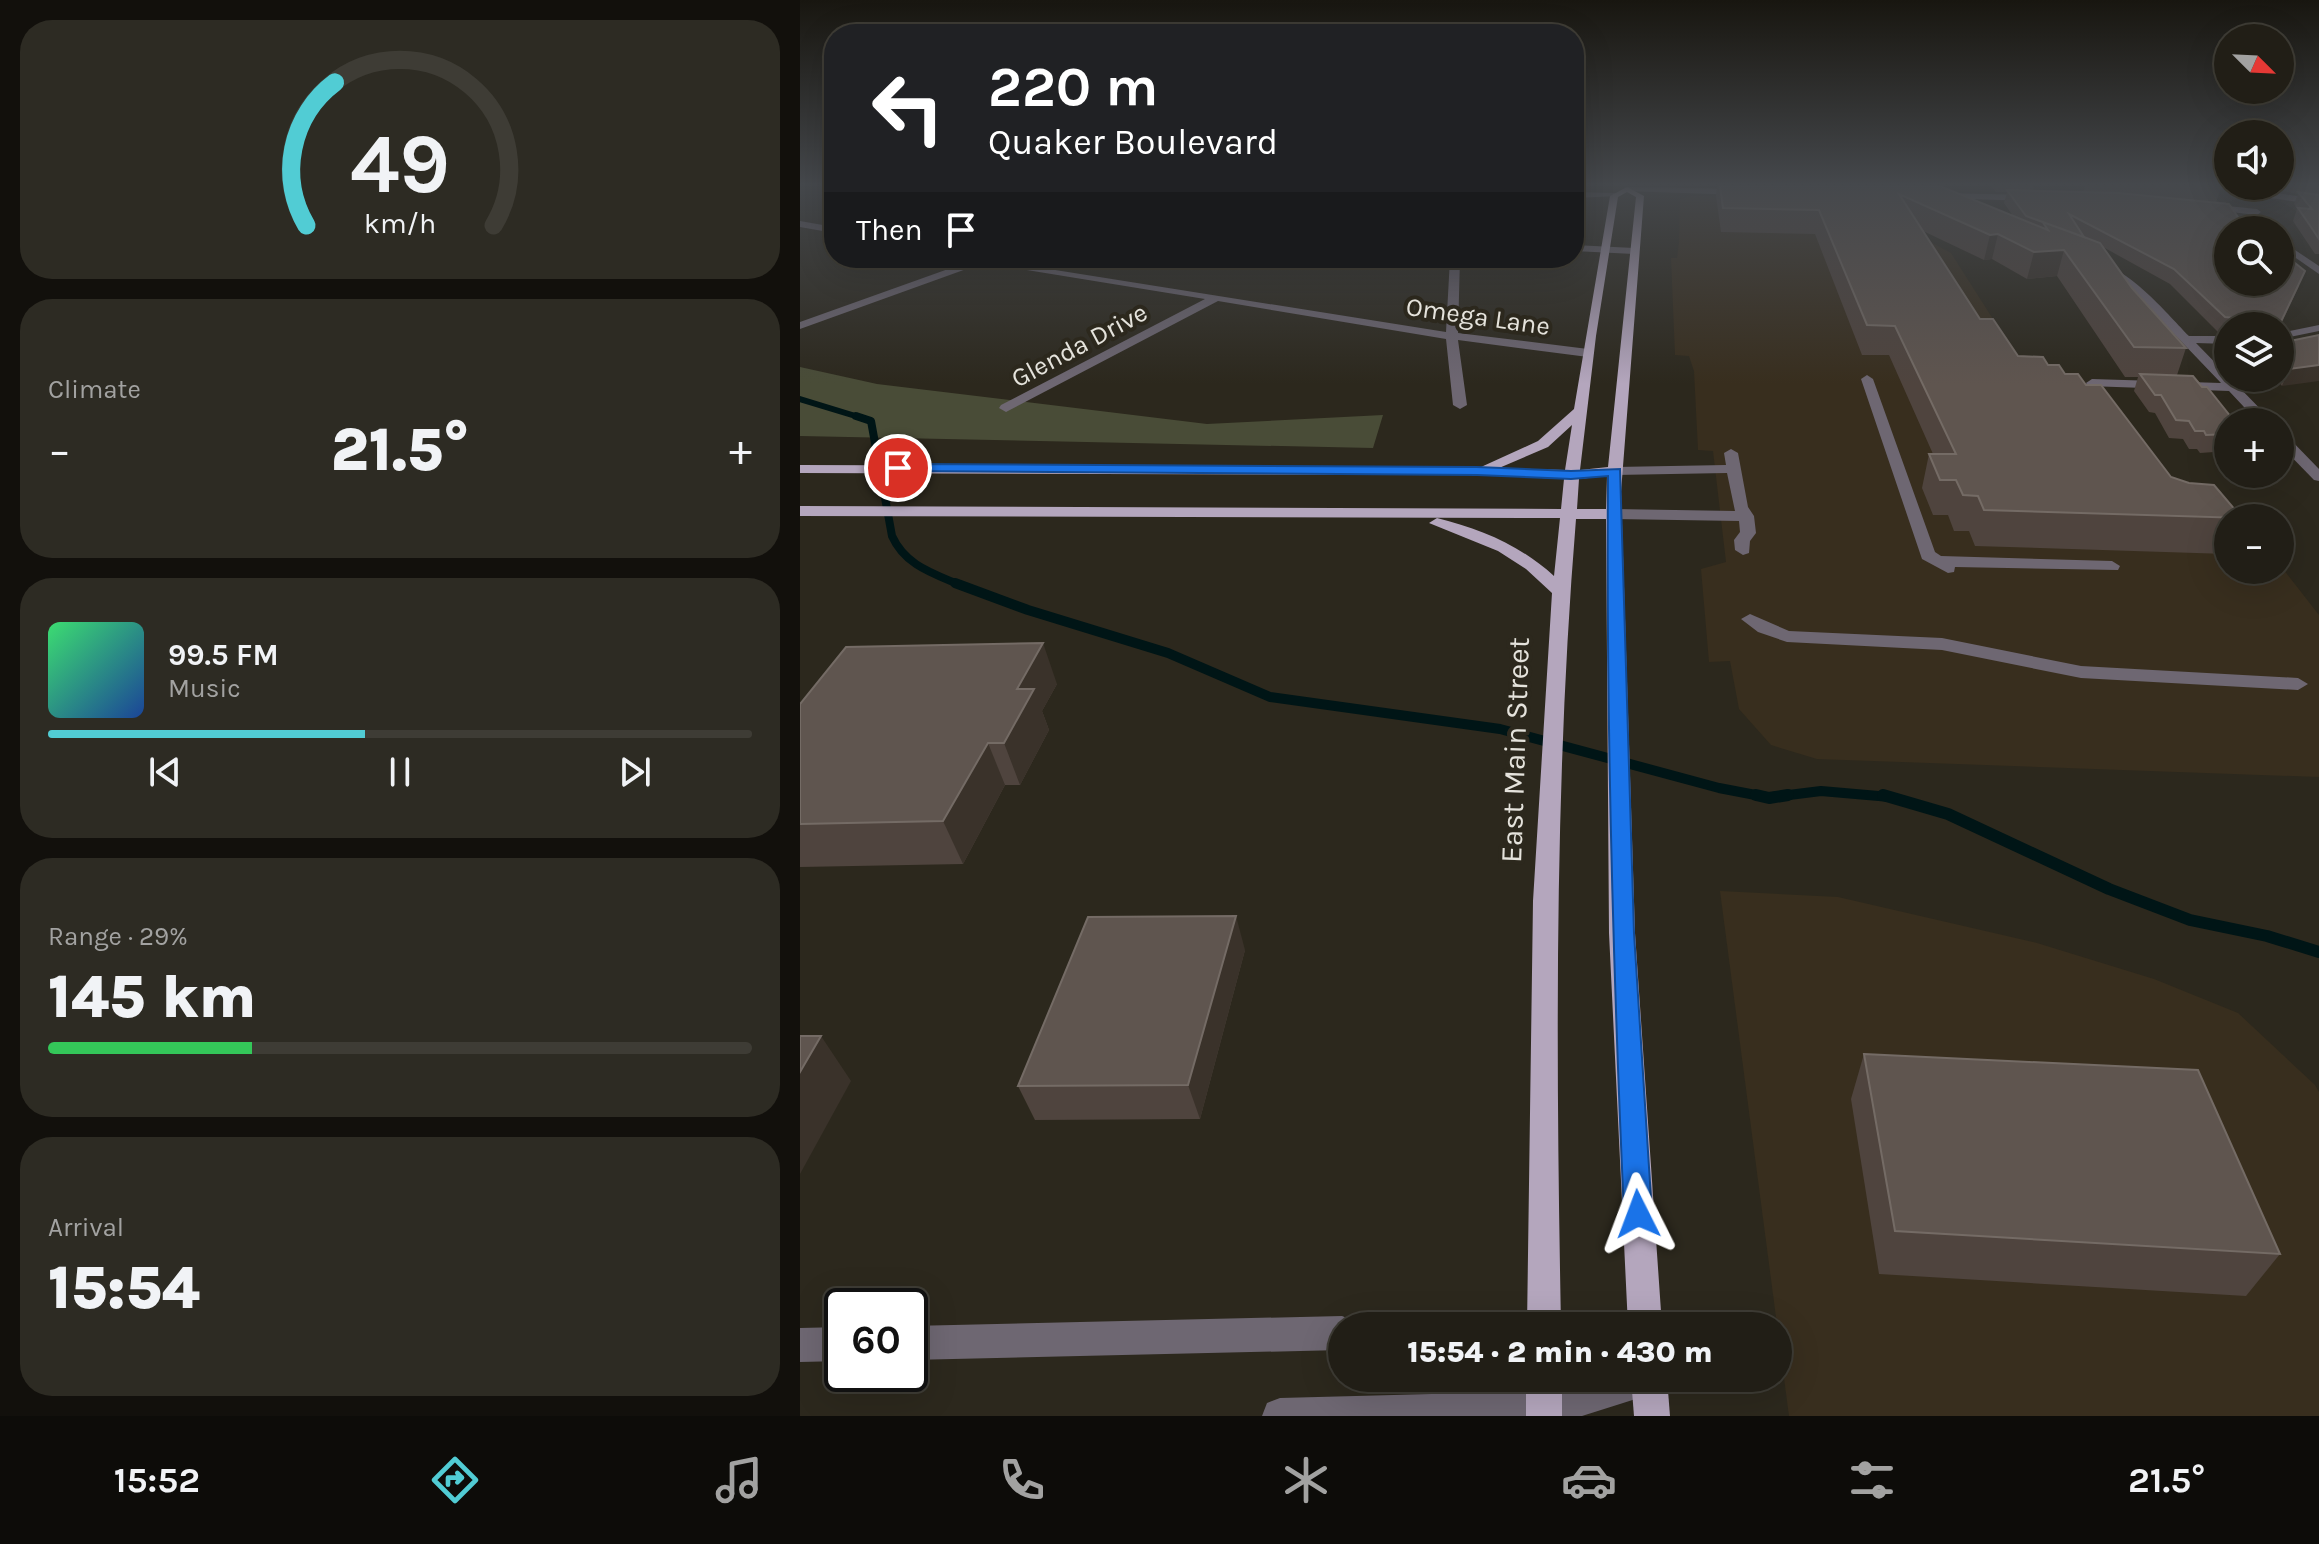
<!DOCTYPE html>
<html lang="en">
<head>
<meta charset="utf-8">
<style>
  :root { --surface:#211e16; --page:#2d2b23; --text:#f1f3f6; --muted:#a2a2a1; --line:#3e3c35; --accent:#51ccd4 }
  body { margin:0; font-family:Karla,sans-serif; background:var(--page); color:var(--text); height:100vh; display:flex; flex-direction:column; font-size:30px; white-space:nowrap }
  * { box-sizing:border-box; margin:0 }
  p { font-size:26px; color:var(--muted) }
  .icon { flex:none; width:44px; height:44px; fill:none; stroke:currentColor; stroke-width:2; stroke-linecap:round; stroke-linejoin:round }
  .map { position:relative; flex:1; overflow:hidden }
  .side { display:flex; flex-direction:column; gap:20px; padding:20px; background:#12100c; width:800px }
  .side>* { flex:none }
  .guide { position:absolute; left:24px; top:24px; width:760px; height:244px; border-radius:32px; box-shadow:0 8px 32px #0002,0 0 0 2px var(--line); background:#202124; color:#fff; overflow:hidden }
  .needle { width:52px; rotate:114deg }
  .controls { position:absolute; left:1414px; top:24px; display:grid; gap:16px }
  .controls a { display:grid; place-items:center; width:80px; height:80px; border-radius:50%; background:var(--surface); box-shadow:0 8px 32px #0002,0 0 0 2px var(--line); font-size:40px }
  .speed { position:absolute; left:24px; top:1288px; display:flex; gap:16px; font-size:40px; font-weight:700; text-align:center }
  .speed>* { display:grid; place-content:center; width:104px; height:104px; border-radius:50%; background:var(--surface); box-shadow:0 8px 32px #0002,0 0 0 2px var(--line); line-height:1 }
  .speed .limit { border:4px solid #111; border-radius:12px; background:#fff; color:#111 }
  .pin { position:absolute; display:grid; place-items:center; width:68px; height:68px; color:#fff; margin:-34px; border:4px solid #fff; border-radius:50%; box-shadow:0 2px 8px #0007 }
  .me { position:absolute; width:88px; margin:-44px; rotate:357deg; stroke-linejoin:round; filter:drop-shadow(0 0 6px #0008) }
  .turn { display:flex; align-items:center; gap:28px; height:168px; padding:0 32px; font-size:36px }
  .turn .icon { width:104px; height:104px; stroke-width:2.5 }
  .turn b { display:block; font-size:56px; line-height:68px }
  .then { display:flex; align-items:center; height:76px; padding:0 32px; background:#0003; gap:16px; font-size:30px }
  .big { font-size:60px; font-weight:800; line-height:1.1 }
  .side .card { flex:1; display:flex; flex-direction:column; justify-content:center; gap:12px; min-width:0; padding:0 28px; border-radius:32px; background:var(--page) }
  .side .dial { align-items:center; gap:0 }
  .dial svg { height:208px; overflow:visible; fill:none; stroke:var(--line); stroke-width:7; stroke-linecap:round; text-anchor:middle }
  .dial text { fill:var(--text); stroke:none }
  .song { display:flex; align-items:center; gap:24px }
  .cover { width:96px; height:96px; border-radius:12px; background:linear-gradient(135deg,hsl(140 70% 55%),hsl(220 70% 35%)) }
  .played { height:8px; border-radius:4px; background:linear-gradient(90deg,var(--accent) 45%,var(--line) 45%) }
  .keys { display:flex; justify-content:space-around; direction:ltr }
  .heat { display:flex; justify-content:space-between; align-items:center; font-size:44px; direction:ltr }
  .charge { height:12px; border-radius:6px; background:linear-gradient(90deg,#34c759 29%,var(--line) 0) }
  .trip { position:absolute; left:528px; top:1312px; width:464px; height:80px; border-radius:40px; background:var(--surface); box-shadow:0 8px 32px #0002,0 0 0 2px var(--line); font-weight:800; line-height:80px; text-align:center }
  .menu { display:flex; height:128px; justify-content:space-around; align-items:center; background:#0d0c09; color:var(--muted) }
  .menu .icon { width:56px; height:56px }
  .menu .current { color:var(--accent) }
  .menu b { font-size:36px; color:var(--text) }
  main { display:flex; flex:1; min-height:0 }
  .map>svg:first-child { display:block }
</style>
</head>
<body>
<main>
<section class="side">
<div class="card dial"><svg viewBox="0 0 100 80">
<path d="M14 69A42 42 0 1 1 86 69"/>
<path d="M14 69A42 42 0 0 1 25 14" stroke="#51ccd4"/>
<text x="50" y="56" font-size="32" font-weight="700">49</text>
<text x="50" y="72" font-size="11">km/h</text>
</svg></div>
<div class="card"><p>Climate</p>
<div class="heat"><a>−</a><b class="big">21.5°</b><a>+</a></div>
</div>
<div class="card">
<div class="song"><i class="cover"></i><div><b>99.5 FM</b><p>Music</p></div></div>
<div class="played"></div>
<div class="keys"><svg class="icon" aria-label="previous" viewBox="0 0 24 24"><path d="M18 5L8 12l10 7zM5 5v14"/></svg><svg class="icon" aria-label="pause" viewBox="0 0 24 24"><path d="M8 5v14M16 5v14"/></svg><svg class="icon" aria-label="next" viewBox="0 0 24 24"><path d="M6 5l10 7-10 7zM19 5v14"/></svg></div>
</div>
<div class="card"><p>Range · 29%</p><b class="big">145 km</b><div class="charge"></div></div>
<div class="card"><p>Arrival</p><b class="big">15:54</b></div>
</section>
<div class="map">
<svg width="1519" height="1416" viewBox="0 0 1519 1416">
  <rect width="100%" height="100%" fill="#2c281d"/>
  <!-- commercial -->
  <g fill="#382e1e">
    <polygon points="892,196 966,197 1097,224 1151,253 1219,360 1428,538 1428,570 1480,570 1480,565 1519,615 1519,777 1017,759 971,745 939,709 930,661 909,662 901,569 926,562 913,451 898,450 894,371 889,356 875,355 871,258 877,258 879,242 880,199"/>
    <polygon points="920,891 1038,897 1237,943 1354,979 1438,1013 1515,1085 1519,1092 1519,1416 989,1416"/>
  </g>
  <!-- green -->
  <polygon fill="#494c37" points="0,367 77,384 407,424 583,415 573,448 0,436"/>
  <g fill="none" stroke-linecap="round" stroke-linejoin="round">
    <!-- stream-far3 -->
    <polyline stroke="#001516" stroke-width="6" points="0,399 62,418"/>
    <!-- stream-far2 -->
    <path stroke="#001516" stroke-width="8" d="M56 416 71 421 92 536C105 565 132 573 160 585"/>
    <!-- stream-far1 -->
    <g stroke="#001516" stroke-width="10">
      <polyline points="155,583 228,610 368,653 470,697 700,729 919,788 966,797"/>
      <polyline points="973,797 1021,791 1090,797"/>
    </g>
    <!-- stream -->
    <g stroke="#001516" stroke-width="12">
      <polyline points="956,795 969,798 988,795"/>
      <polyline points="1083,795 1148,814 1309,889 1390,920 1467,936 1519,952"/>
    </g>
    <!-- minor -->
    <g fill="#6e6772" fill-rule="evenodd">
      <polygon points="827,187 943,189 947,192 943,195 824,191"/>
      <polygon points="1453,190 1519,199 1519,205 1450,195"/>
      <polygon points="774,192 814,193 818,196 774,198"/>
      <polygon points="1139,193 1231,195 1235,198 1231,201 1136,198"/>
      <polygon points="1407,204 1457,209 1461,212 1457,215 1404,209"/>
      <polygon points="0,221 34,227 34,233 0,227"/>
      <polygon points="1480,240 1519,266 1519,274 1480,247"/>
      <polygon points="774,245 834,248 839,251 834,254 774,251"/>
      <polygon points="179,258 646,332 650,258 660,258 658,333 788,349 794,353 788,357 658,340 667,405 660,409 653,405 646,339 418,301 206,412 199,408 201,405 405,299 183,263 0,329 0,322"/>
      <path d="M1300 266C1327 265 1370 317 1389 336H1428V344L1396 343 1473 422H1458L1429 391 1288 386 1286 383 1292 379 1421 383 1333 291 1300 270Z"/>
      <polygon points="1519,325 1519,331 1480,339 1480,333"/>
      <polygon points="1067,375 1073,379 1135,552 1141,556 1312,561 1320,566 1318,570 1155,567 1154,572 1148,573 1122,559 1061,379"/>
      <polygon points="1480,433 1485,434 1519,469 1519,481 1514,480 1480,445"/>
      <polygon points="931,449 938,453 948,507 954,516 956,533 950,541 949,553 943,555 935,550 934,540 940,532 939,521 814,519 806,514 814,509 935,511 927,473 815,475 808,471 815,467 926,465 924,453"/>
      <polygon points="950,614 989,631 1142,638 1281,666 1498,678 1508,684 1498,690 1281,678 1142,650 987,642 958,632 941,619"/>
      <polygon points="542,1316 554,1321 556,1326 542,1326 542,1350 110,1360 110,1326"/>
      <polygon points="42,1327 42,1361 0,1362 0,1328"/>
      <polygon points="790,1378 867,1379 861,1391 782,1416 462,1416 467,1403 480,1398 744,1391"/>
    </g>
    <!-- major -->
    <g fill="#b4a6bd" fill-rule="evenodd">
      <path d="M827 187 844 196 821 492 835 933 862 1326H828L809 933 806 519H776C754 787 756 1056 761 1326H727L733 901 752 593 726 569 698 551 629 523 637 518C681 529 720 545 754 576L760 518 0 516V506L761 509 764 479 677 475 0 473V465L681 467 738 441 774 409 810 196ZM827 192 836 197 808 467 780 470 796 336 818 197ZM772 425 765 470 699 468 748 447ZM807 476 806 509H777L779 479Z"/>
      <rect x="726" y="1378" width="36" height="38"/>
      <polygon points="831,1378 867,1378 870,1416 834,1416"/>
    </g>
  </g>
  <!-- wall -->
  <g fill="#4f443e">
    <polygon points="915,186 1141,186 1142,187 1213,216 1204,203 1207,192 1196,192 1191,186 1234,186 1232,191 1283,192 1285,186 1421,186 1416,203 1444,226 1499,286 1480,326 1428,326 1428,334 1419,333 1370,284 1303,247 1332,288 1386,348 1377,375 1428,422 1428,451 1400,453 1397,449 1389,449 1383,439 1369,438 1355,413 1349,412 1334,391 1338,377 1325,377 1257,276 1227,279 1192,259 1184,260 1123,231 1180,319 1218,356 1248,365 1286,385 1371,477 1428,518 1428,552 1427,554 1175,546 1169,531 1154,531 1148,515 1133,515 1122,488 1129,454 1133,454 1089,355 1062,355 1015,234 921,232 916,196 917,186"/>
    <polygon points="1483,186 1519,186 1519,254 1515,254 1493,221 1497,209 1494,204 1498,194 1484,191"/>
    <polygon points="1519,335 1482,386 1476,378 1480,378 1480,343"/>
    <polygon points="257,684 242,711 249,730 220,785 205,785 163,864 0,867 0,704"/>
    <polygon points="445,950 400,1119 235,1120 218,1086"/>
    <polygon points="1064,1054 1480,1254 1446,1296 1079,1274 1051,1099"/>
  </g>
  <!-- shaded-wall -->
  <g fill="#3a322a">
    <polygon points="1198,234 1192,259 1184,260 1190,235"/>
    <polygon points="1264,250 1257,276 1227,279 1234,252"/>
    <polygon points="1505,271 1480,326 1479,326"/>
    <polygon points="1519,365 1519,381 1482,386 1489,369"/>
    <polygon points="243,643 257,684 242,711 249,730 220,785 204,743 217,689"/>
    <polygon points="188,743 205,785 163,864 143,821"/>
    <polygon points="436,916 445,950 400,1119 388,1085"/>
    <polygon points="21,1036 51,1081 0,1174 0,1072"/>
  </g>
  <!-- building -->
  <g fill="#5f554f" stroke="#746b65" stroke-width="2">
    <polygon points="920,186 1141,186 1142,187 1248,230 1242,221 1300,243 1332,288 1386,348 1334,347 1264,250 1234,252 1198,234 1190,235 1099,194 1180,319 1193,319 1218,356 1243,357 1248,365 1259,365 1265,374 1278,374 1286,385 1301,385 1371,477 1389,483 1414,485 1442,518 1184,510 1178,496 1163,495 1156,480 1140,480 1129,454 1156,454 1095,326 1067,325 1019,210 923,208"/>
    <polygon points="1207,190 1318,193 1429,204 1444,226 1450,226 1455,230 1428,230 1428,282 1480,282 1480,251 1505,271 1479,326 1436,326 1436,318 1425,317 1374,269 1269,214 1284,237 1226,216"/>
    <polygon points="1498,192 1519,195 1519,239 1498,208 1512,209"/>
    <polygon points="1519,335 1519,365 1489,369 1480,358 1480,343"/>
    <polygon points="1340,374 1393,376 1402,387 1407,387 1435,422 1428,422 1428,434 1406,435 1404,431 1395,431 1389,421 1376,420 1361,395 1355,395"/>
    <polygon points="243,643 217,689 234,689 204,743 188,743 143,821 0,824 0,704 46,647"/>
    <polygon points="436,916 388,1085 218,1086 288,917"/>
    <polygon points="0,1036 21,1036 0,1072"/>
    <polygon points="1064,1054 1398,1070 1480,1254 1095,1231"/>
  </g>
  <!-- sky -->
  <linearGradient id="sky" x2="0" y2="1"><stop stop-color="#181610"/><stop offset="0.48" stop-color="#45484c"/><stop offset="1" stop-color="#45484c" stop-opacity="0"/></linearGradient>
  <rect width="1519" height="384" fill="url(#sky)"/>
  <!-- route -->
  <path fill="#1a73e8" stroke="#114b97" stroke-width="2" d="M98 464 677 467 771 471 820 469 834 933 852 1214 848 1224 838 1228 828 1224 824 1214C813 968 806 722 808 476L771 479 677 475 93 471 91 468Z"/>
  <g text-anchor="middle" stroke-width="8" stroke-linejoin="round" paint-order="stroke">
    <!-- far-street labels -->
    <g font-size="26" fill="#e5e3dc" stroke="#2c281d">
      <text transform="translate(678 316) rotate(8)" y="9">Omega Lane</text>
      <text transform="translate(279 345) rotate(-28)" y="9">Glenda Drive</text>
    </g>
    <!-- street labels -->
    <g font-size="30" fill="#e5e3dc" stroke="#2c281d">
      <text transform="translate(715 750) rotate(-88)" y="10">East Main Street</text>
    </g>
  </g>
</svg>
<div class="controls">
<a><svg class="needle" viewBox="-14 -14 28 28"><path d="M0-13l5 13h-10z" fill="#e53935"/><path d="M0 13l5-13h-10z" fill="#a2a2a1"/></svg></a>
<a><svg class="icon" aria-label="sound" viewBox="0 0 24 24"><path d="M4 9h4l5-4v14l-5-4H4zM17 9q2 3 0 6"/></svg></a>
<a><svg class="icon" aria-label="search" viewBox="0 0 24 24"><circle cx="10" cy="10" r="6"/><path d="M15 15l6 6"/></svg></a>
<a><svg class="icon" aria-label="layers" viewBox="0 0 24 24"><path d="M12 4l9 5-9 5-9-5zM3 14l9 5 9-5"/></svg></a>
<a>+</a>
<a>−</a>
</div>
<div class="speed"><div class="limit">60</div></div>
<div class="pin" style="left:98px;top:468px;background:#d93025"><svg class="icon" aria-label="arrive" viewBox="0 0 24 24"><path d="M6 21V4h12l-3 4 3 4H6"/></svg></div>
<svg class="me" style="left:838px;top:1214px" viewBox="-20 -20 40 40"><path d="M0-17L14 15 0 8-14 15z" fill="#1a73e8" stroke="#fff" stroke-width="4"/></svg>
<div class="trip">15:54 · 2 min · 430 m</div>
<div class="guide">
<div class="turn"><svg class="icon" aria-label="left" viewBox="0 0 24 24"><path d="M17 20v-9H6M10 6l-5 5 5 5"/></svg><div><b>220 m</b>Quaker Boulevard</div></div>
<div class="then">Then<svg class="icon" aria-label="arrive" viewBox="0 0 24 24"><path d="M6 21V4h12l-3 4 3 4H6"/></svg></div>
</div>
</div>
</main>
<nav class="menu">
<b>15:52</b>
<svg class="icon current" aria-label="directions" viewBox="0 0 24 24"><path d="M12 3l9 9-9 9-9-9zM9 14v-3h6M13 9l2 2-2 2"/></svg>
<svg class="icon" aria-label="music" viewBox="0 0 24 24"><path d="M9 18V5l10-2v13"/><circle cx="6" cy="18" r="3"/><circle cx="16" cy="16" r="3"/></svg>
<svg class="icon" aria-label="phone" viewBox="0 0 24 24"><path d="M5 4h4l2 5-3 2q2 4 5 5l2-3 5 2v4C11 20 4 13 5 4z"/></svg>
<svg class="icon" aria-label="climate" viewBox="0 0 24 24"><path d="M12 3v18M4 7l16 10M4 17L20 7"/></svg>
<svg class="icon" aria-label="car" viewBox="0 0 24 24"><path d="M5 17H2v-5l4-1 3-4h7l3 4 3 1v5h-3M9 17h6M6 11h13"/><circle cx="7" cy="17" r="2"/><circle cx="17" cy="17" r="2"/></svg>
<svg class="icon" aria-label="filters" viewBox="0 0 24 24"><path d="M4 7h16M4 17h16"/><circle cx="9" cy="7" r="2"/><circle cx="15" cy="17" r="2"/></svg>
<b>21.5°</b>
</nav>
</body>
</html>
